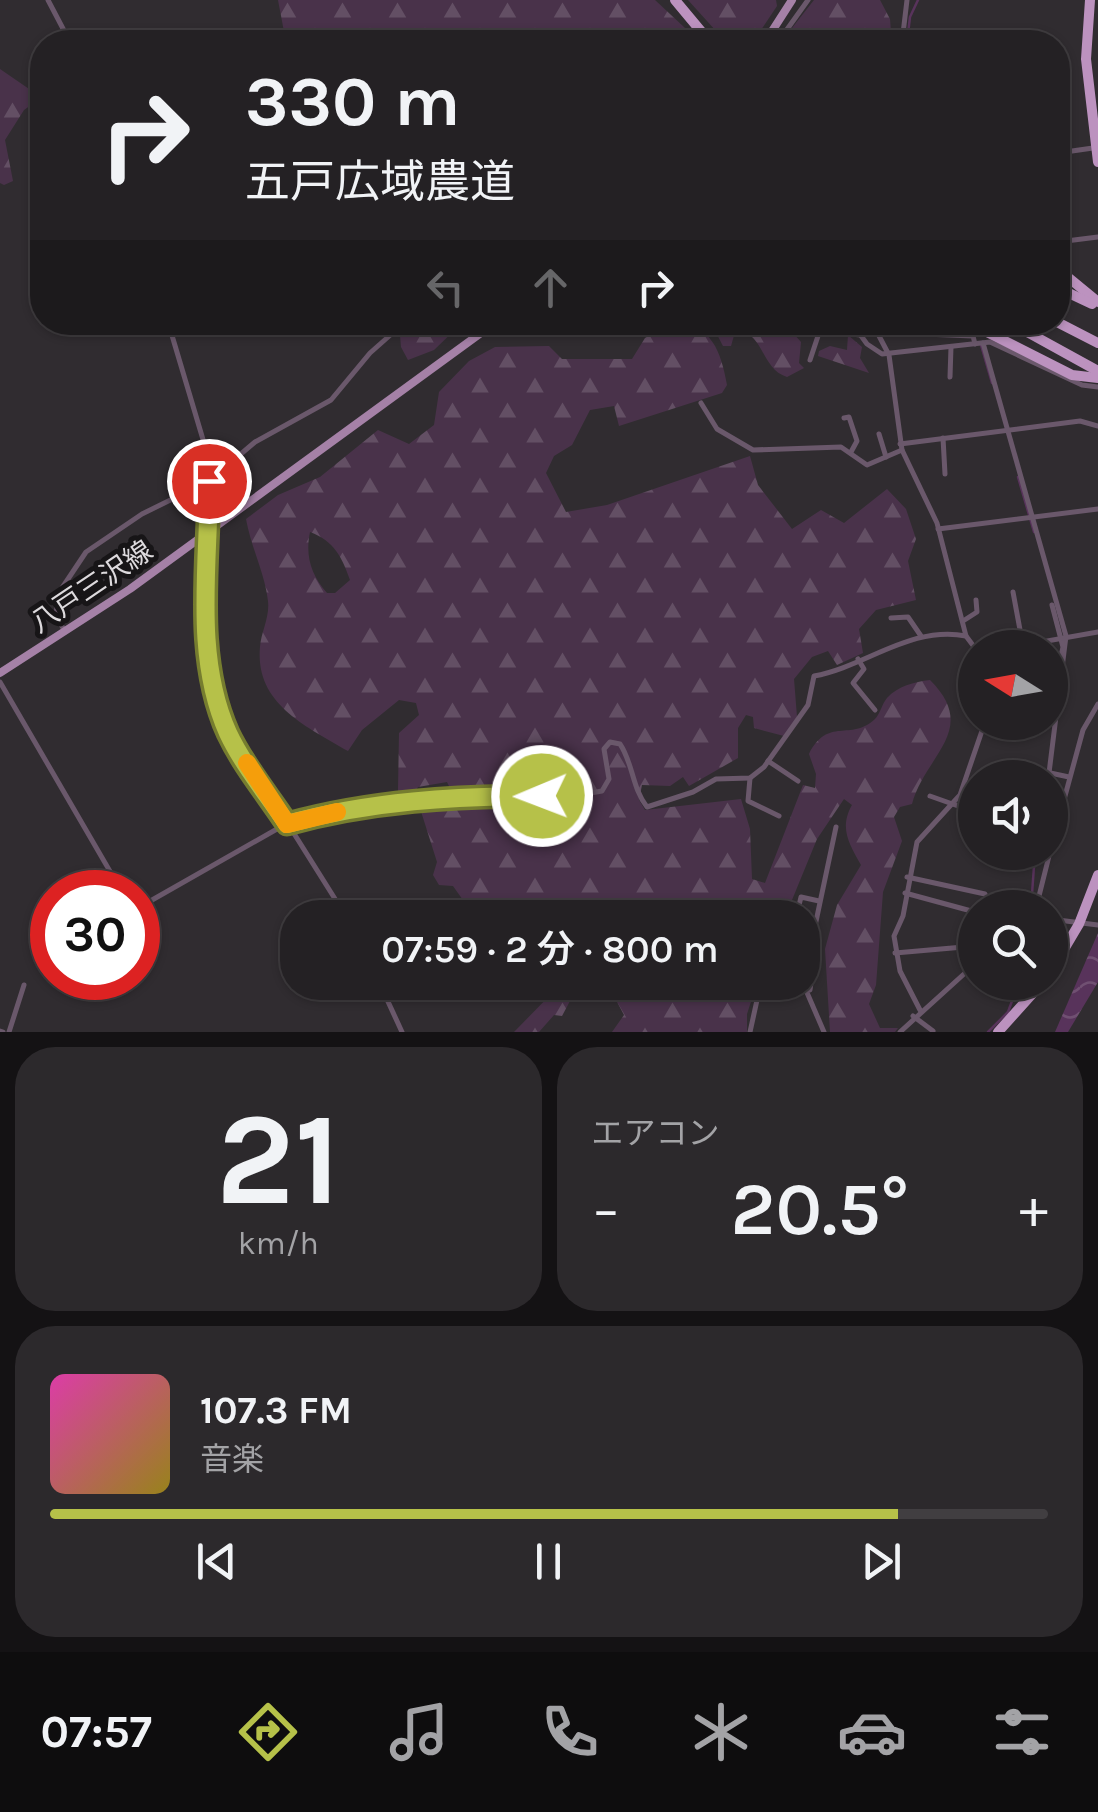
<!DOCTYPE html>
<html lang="ja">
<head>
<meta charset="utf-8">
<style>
  :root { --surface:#242124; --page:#2c292c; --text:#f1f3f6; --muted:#a3a3a6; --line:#413e41; --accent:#b6c149 }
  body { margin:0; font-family:Karla,"Noto Sans JP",sans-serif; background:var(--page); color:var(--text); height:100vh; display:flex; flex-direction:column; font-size:38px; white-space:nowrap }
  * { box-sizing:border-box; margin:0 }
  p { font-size:32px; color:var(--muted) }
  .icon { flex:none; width:55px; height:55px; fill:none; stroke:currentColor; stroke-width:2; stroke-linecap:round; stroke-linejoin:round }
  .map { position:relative; height:1032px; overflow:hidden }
  .drawer { display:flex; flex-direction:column; gap:15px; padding:15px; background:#141214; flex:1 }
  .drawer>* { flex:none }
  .top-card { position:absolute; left:30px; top:30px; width:1040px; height:305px; border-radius:40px; box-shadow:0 2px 8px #0004,0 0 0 2px var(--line); background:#242124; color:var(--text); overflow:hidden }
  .needle { width:65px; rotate:281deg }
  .buttons { position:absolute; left:958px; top:630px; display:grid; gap:20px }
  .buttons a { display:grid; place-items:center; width:110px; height:110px; border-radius:50%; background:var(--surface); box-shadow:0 2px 8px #0004,0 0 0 2px var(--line); font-size:50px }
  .speed { position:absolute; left:30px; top:870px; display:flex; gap:20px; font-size:50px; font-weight:700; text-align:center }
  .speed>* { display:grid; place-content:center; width:130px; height:130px; border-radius:50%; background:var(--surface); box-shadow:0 2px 8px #0004,0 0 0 2px var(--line); line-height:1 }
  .speed .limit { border:15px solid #d22; background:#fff; color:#111 }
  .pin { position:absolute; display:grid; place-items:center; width:85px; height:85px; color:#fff; margin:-42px; border:5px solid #fff; border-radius:50%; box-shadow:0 2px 10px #0007 }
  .me { position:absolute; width:110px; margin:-55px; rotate:269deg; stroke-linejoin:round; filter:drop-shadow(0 0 8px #0008) }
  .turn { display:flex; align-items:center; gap:35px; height:210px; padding:0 50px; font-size:45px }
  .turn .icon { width:130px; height:130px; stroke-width:2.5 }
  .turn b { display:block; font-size:70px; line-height:85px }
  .lanes { display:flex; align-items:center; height:95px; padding:0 50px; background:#0003; justify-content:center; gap:50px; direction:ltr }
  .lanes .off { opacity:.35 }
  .big { font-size:75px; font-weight:600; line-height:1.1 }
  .drawer .card { flex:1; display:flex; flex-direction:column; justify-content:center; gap:15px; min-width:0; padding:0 35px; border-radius:40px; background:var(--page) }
  .drawer .dial { align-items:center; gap:0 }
  .dial b { font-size:130px; line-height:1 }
  .song { display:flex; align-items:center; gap:30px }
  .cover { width:120px; height:120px; border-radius:15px; background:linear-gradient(135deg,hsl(320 70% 55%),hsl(50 70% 35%)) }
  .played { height:10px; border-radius:5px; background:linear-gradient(90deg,var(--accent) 85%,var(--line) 85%) }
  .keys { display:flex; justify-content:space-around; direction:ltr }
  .heat { display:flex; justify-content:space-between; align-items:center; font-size:55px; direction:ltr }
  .drawer .tiles { flex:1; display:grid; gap:15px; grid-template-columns:1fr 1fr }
  .card:last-child { grid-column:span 2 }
  .trip { position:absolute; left:280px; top:900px; width:540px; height:100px; border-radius:40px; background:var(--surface); box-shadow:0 2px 8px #0004,0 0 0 2px var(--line); font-weight:600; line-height:100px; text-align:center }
  .tabs { display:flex; height:160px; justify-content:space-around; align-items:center; background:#0e0d0e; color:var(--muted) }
  .tabs .icon { width:70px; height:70px }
  .tabs .current { color:var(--accent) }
  .tabs b { font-size:45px; color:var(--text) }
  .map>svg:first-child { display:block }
</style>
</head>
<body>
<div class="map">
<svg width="1098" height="1032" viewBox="0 0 1098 1032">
  <defs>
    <pattern id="forest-firs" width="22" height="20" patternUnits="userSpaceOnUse" patternTransform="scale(2.5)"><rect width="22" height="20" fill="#49324a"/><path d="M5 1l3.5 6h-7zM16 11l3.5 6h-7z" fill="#634f64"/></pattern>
    <pattern id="water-waves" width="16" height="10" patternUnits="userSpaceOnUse" patternTransform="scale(2.5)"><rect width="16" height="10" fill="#58335b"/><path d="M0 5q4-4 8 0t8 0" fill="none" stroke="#705072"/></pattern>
  </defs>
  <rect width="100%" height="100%" fill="#302c30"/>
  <!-- forest -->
  <g fill="url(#forest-firs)" fill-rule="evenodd">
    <polygon points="278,0 655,0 700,42 286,42"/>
    <polygon points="688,0 776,0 777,6 753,42 726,42"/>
    <polygon points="814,0 880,0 890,19 891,32 878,34 872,42 773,42 781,42"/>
    <polygon points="0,69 32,91 42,76 42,97 24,110 5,140 13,181 4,185 0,183"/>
    <polygon points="399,323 462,323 434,350 408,360 401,347"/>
    <path d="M672 323C712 323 721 352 727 385L722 393 619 426 614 406 590 410 572 445 554 456 546 473 566 512 607 505 750 456 758 485 792 529 821 510 844 523 887 489 906 509 916 539 908 561 916 600 876 610 859 629 863 653 837 665 828 651 812 657 794 679 797 717 784 736 754 728 753 717 746 715 738 728V758L689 786 683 777 670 786 642 785 639 800 645 810 741 799 750 829 752 879 765 883 803 785 815 788 816 774 809 754C828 716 851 742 875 719 880 714 882 704 887 698 898 686 914 682 930 680 980 730 925 755 912 804L900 807 894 817 902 841 883 892 876 985 869 1004 880 1028H898L895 1032H830L825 949 837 905 861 865C849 843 839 828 852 805L844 799 817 839 785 917H475L453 886 439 885 433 875 437 862 419 805 451 790 447 782 418 787 412 797 398 791 399 733 419 715 416 703 399 700 362 730 348 751C306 726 255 704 260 647 261 632 270 617 268 601 265 574 251 547 246 519L278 495 320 477 378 430 409 444 434 425 439 392 469 361 495 347 549 346 562 359H632L645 338ZM310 532C334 541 342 557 350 580L335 593H327C311 575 305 556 310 532Z"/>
    <path d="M711 323H804L793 333 801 342 799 363 804 368 787 377C760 369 764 329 735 332L731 346H723Z"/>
    <polygon points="848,335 862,347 860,358 869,373 818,356 819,351 830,346 847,350"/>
    <polygon points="562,983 578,986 562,1016 554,1015 539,1032 514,1032"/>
    <polygon points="607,983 757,983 747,1014 747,1032 612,1032 624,1015"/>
  </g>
  <!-- water -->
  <polygon fill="url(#water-waves)" points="1098,933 1098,982 1068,1032 1055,1032"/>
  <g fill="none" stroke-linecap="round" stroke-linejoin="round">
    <!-- stream -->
    <g stroke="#58335b" stroke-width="2.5">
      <polyline points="907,42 910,17 918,0"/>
      <polyline points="981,345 992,383"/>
      <polyline points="1018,477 1034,532"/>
      <polyline points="1031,908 1035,852"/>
      <polyline points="988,1032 1008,1012 1019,982"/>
    </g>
    <!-- minor -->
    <g stroke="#6a586b" stroke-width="5">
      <polyline points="48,0 70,42"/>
      <polyline points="778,42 808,0"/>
      <polyline points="902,42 907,0"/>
      <polyline points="1058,153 1093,148"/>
      <polyline points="1058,242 1098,237"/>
      <polyline points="168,322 207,453 208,510"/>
      <polyline points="851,322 867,344 882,354 990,342 1082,385 1098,387"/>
      <polyline points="879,322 878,334 889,355 902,450 937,523 966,636 975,648"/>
      <polyline points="903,322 924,334 973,336 975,344"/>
      <polyline points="983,343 1066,636 1049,773"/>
      <polyline points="810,360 820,330 860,335"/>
      <polyline points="950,377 951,347"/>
      <polyline points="701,403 717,429 753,450 841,447 867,465 902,450"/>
      <polyline points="844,418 849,417 857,441 851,452"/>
      <polyline points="879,434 886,457"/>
      <polyline points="943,438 945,474"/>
      <polyline points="900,444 1080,421 1098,426"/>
      <polyline points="938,529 1098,509"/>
      <polyline points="207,550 205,619 224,722 347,918"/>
      <polyline points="1013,592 1023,646"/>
      <polyline points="1052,605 1063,647 1056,679"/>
      <polyline points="891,618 908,617 921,636"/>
      <polyline points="963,621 977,612 976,600"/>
      <polyline points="65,631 56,617 58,594 86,552 142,514 209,481 255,442 331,400 370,353 405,322"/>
      <polyline points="1007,648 1098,632"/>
      <polyline points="858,659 864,669 853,683 875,710"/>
      <polyline points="0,682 122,892"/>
      <polyline points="967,682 975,683"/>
      <polyline points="768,761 798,781"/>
      <polyline points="1013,765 1069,777"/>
      <polyline points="750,778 748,801 779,816"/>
      <polyline points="930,796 975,812"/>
      <polyline points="1050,851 1083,730 1098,704"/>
      <polyline points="907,877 985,894 992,908"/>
      <polyline points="905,893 975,912"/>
      <path d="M138 908 277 829 305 819 362 806 431 798 568 797 602 791 609 779 604 749 610 742 620 744C633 763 632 788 647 807L693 792 716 779 750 778 764 767 808 705 814 676C865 667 911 625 966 636"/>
      <polyline points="1036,908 1050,852"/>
      <polyline points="796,918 801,897 819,901"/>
      <polyline points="1050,919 1098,925"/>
      <polyline points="802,950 813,953"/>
      <polyline points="895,953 975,946"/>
      <polyline points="802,981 824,1032"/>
      <polyline points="379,982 402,1032"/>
      <polyline points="810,990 815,956 811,945 836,827"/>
      <polyline points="1018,998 1023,982"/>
      <polyline points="920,1010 900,971 894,936 903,916 917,842 960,795 985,722"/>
      <polyline points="913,1016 933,1031"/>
      <polyline points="0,1031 3,1032"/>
      <polyline points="9,1032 24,985"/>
      <polyline points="750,1032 761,982"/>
      <polyline points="900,1032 975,964"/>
    </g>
    <!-- major -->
    <g stroke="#a581a7" stroke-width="8">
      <polyline points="765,42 792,0"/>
      <polyline points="0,673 130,589 496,322"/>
    </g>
    <!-- highway -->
    <g stroke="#bc92bf" stroke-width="10">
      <polyline points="675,0 710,42"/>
      <polyline points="1090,0 1086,59 1098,162"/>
      <polyline points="1058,269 1098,302"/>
      <polyline points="1058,288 1092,304"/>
      <polyline points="928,322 983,330 1072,375 1098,378"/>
      <polyline points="1009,322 1098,371"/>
      <polyline points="1057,322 1098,343"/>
      <polyline points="1050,973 1079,924 1098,875"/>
      <polyline points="998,1032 1043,982"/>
    </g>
    <!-- minor-bridge -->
    <polyline stroke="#6a586b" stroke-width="5" points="207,550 208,510"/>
  </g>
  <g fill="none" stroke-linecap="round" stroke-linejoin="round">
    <defs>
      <path id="route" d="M209 481C209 563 193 655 228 733 243 765 268 795 287 824 370 801 456 796 542 796"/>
    </defs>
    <!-- route casing -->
    <use href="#route" stroke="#767d2f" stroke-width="25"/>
    <!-- route -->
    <use href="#route" stroke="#b6c149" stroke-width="18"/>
    <!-- slow -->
    <polyline stroke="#f59e0b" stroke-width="18" points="247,763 287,824 337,812"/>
  </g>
  <g text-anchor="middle" stroke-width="10" stroke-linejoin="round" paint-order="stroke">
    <!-- street labels -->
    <g font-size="28" fill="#dddadd" stroke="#171517">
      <text transform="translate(91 586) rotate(-34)" y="10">八戸三沢線</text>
    </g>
  </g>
</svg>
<div class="buttons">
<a><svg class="needle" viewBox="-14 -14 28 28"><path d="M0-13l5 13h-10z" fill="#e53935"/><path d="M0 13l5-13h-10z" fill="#a3a3a6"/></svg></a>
<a><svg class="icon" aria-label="sound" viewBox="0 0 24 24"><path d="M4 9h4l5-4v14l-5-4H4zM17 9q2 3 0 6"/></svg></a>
<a><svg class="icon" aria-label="search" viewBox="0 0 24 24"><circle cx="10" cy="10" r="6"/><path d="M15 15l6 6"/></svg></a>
</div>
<div class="speed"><div class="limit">30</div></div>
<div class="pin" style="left:209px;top:481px;background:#d93025"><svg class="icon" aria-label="arrive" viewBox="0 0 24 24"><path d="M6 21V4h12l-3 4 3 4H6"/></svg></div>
<svg class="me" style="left:542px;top:796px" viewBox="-20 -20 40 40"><circle r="17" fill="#b6c149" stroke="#fff" stroke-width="3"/><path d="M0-11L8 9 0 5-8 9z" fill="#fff"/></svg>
<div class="trip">07:59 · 2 分 · 800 m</div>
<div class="top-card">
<div class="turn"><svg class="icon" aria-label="right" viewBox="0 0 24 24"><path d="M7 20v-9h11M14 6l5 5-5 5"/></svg><div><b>330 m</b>五戸広域農道</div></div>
<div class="lanes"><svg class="icon off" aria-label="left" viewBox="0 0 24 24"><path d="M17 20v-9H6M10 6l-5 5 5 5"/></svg><svg class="icon off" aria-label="ahead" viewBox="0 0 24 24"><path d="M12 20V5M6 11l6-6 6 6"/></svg><svg class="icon" aria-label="right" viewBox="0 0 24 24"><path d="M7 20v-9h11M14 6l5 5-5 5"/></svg></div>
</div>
</div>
<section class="drawer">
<div class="tiles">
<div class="card dial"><b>21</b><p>km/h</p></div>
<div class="card"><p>エアコン</p>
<div class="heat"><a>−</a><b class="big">20.5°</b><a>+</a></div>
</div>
<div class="card">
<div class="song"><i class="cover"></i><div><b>107.3 FM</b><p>音楽</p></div></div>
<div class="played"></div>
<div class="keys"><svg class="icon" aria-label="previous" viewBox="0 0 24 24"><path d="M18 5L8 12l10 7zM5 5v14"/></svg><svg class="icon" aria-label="pause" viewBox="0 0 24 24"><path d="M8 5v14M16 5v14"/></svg><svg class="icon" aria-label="next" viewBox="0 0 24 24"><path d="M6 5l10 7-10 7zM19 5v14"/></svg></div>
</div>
</div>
</section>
<nav class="tabs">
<b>07:57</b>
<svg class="icon current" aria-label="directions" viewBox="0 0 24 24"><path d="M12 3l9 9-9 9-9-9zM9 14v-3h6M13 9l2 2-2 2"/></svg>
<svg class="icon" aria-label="music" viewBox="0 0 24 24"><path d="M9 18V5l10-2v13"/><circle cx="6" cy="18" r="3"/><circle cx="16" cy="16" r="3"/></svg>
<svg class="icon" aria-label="phone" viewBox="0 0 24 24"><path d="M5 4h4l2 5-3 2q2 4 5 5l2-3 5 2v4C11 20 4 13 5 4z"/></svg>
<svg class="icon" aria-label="climate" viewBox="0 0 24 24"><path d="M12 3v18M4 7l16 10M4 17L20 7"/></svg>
<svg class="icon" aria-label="car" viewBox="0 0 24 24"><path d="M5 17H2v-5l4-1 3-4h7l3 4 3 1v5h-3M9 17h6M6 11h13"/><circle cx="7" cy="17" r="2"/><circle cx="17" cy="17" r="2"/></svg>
<svg class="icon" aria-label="filters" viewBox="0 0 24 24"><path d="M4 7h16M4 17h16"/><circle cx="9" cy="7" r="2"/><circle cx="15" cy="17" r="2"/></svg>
</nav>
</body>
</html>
